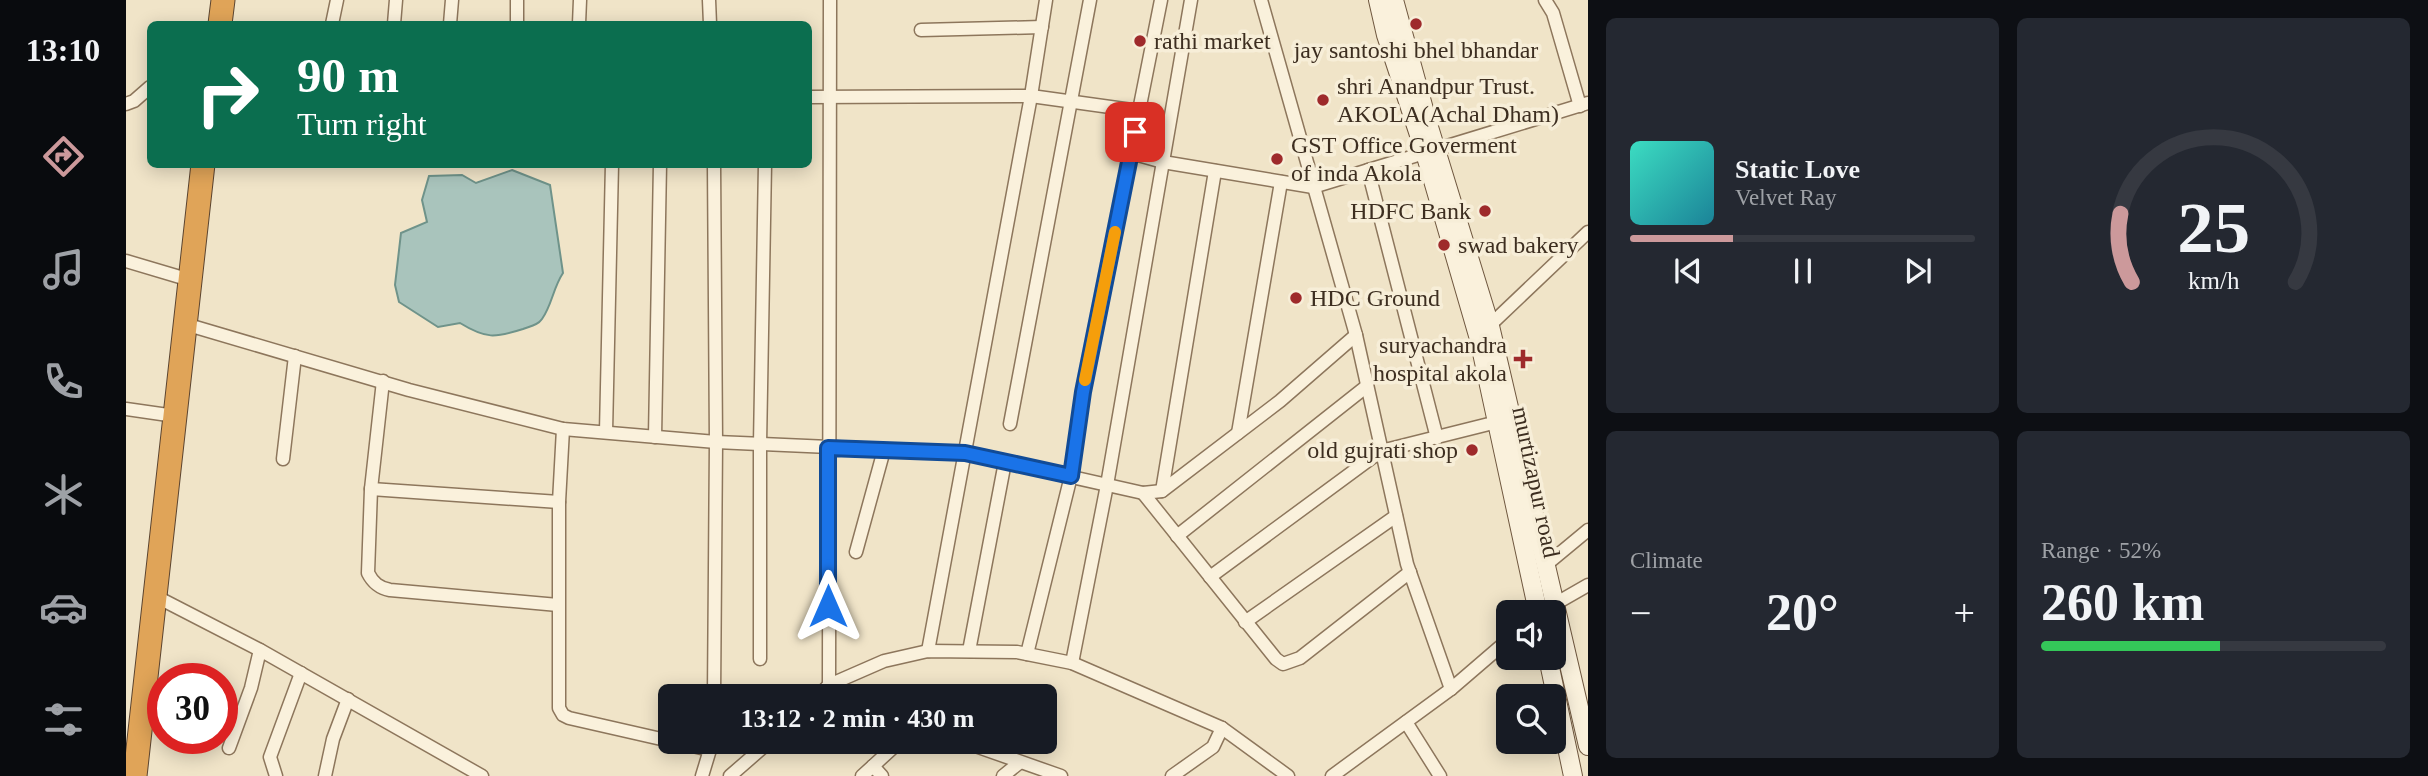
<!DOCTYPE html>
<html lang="en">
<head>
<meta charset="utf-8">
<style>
  :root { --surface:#171b24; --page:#242831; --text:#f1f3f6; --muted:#9ea1a6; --line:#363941; --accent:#cc999b }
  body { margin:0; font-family:"Times New Roman",serif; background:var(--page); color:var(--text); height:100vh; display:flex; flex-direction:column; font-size:26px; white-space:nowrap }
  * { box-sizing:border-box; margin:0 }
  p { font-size:23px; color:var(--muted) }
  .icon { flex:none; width:38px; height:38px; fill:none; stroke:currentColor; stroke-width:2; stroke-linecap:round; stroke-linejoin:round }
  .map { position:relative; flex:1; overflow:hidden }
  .drawer { display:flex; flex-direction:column; gap:18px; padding:18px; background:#0d0f14; width:840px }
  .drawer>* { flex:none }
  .hud { position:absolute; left:21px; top:21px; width:665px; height:147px; border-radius:10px; box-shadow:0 4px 18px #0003; background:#0b6e4f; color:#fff; overflow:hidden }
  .tools { position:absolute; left:1370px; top:600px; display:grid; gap:14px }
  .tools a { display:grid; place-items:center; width:70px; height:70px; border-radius:10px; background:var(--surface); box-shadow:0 4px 18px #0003; font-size:35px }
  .speed { position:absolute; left:21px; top:663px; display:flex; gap:14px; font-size:35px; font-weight:700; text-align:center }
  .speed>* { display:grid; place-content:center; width:91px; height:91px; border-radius:50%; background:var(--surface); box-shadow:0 4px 18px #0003; line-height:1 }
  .speed .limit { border:10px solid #d22; background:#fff; color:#111 }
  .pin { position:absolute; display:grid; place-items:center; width:60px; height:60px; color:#fff; margin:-30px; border-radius:14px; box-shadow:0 4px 10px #0006 }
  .me { position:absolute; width:77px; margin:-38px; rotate:0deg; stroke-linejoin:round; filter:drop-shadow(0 0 5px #0008) }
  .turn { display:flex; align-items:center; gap:24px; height:147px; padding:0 35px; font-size:32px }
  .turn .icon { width:91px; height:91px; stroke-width:2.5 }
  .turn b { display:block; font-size:49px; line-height:60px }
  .big { font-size:52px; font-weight:700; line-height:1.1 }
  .drawer .tile { flex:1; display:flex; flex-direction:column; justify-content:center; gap:10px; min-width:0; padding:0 24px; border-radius:10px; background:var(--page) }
  .drawer .dial { align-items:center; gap:0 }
  .dial svg { height:182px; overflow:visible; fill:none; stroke:var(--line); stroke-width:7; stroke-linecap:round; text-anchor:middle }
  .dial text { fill:var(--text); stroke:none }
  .song { display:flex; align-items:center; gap:21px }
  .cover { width:84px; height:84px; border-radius:10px; background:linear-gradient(135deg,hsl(170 70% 55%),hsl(190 70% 35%)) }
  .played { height:7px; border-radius:4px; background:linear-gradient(90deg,var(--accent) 30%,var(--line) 30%) }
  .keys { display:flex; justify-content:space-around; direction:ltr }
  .heat { display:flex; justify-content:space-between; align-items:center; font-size:38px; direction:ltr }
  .charge { height:10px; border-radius:5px; background:linear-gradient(90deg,#34c759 52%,var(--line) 0) }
  .drawer .tiles { flex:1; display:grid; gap:18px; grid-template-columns:repeat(2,1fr) }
  .trip { position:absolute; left:532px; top:684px; width:399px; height:70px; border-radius:10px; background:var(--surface); box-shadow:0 4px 18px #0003; font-weight:700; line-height:70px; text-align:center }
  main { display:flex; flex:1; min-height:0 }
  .tab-bar { display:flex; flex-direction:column; width:126px; justify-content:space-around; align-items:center; background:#090b0e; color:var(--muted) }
  .tab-bar .icon { width:49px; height:49px }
  .tab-bar .selected { color:var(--accent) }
  .tab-bar b { font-size:32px; color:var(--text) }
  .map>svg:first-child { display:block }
</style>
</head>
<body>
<main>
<nav class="tab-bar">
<b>13:10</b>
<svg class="icon selected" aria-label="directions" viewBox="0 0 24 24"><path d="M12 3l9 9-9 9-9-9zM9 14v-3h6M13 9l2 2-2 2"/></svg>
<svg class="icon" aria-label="music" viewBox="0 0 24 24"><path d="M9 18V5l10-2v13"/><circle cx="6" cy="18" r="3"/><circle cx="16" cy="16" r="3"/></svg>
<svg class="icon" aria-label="phone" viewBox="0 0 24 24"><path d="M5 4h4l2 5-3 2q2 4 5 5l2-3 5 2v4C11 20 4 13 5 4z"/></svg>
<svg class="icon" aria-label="climate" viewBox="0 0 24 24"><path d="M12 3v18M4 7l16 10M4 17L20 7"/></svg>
<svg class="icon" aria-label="car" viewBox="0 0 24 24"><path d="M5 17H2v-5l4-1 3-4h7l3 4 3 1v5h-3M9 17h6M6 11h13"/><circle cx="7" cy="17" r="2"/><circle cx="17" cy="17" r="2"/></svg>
<svg class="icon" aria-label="filters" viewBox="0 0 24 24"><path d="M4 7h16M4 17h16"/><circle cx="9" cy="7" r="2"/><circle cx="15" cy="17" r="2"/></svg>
</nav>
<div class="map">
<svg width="1462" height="776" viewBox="0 0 1462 776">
  <rect width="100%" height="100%" fill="#f0e4c8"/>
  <!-- water -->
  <path fill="#a9c4bc" stroke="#6f938a" stroke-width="2" d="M386 170 424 185 437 273C427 288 426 305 416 319 412 325 405 326 397 329 369 338 360 339 334 323L312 327 273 302 269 285 275 233 301 222 296 200 303 176 336 175 350 183Z"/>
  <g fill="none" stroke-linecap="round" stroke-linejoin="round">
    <defs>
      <g id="street">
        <polyline points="583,0 584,24"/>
        <polyline points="1135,0 1230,335 1281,564 1325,689"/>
        <polyline points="1419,0 1427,13 1454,106"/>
        <polyline points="206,24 211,0"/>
        <polyline points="268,24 270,0"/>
        <polyline points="324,24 326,0"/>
        <polyline points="391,24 391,0"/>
        <polyline points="453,24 454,0"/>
        <polyline points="795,30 916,27"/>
        <polyline points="682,97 905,96 1013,111"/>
        <polyline points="0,104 8,101 24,87"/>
        <polyline points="1005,153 1037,162 1187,187 1462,103"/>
        <polyline points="1242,170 1311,438"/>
        <polyline points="0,261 64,280"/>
        <polyline points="59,324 283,390 437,429 590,442 839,453 1017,493 1036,491 1154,401 1230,335"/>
        <polyline points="1361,328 1462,232"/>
        <path d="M257 381 245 489 242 573C247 583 253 588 264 590L432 605"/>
        <polyline points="0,409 49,416"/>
        <polyline points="884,424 964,0"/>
        <polyline points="437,429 433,502 433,708 437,715 443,718 544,741"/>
        <polyline points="480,432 486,164"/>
        <polyline points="1112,433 1155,182"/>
        <polyline points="529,437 534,164"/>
        <polyline points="157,459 169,356"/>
        <polyline points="245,489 433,502"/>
        <polyline points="1036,491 1089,171"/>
        <polyline points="1017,493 1150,659 1157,664 1174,658 1284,572"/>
        <polyline points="1051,536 1241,386"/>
        <polyline points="730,552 758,450"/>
        <polyline points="1421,564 1462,530"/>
        <polyline points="1084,577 1255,451 1379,420"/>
        <polyline points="29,596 134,650 356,776"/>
        <polyline points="1415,612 1462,585"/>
        <polyline points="1119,622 1270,516"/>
        <polyline points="802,651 905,96 920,0"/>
        <polyline points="843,651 879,462"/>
        <polyline points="901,654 945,476 957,392 1035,0"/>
        <polyline points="634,659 634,444 639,164"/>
        <polyline points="946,663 981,485 1065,0"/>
        <polyline points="703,685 704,0"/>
        <polyline points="588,696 590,442 588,164"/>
        <polyline points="692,696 703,685 758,661 802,651 891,652 946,663 1096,728 1162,776"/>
        <polyline points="1280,722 1314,776"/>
        <polyline points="549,742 584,750"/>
        <polyline points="838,742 935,776"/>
        <polyline points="103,748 125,688 134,650"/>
        <polyline points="747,766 772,743"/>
        <polyline points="150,776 144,757 175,673"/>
        <polyline points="199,776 207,739 222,699"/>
        <polyline points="576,776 586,743"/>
        <polyline points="604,776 643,742"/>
        <polyline points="736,776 747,766 756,776"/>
        <polyline points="877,776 893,763"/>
        <polyline points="1046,776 1087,747 1096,728"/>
        <polyline points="1206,776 1325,689 1382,640"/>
      </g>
      <g id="secondary">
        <polyline points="1252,0 1260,35 1299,153 1353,339 1412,612"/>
        <polyline points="1268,0 1302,124 1364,326 1462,746"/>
        <polyline points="1422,658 1447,776"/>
      </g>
      <g id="highway">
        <polyline points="94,24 97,0"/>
        <polyline points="9,776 77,164"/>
      </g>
    </defs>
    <!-- street casing -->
    <use href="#street" stroke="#8d765c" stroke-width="15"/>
    <!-- secondary casing -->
    <use href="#secondary" stroke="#6f573f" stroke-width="20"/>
    <!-- highway casing -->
    <use href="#highway" stroke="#5b4430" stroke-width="25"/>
    <!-- street -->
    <use href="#street" stroke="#faf1dc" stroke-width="12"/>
    <!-- secondary -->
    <use href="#secondary" stroke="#faf1dc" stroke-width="18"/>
    <!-- highway -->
    <use href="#highway" stroke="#e0a458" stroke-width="23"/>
  </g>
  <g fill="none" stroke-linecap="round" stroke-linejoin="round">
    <defs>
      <polyline id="route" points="702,606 702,448 839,453 945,476 957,392 1009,132"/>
    </defs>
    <!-- route casing -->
    <use href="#route" stroke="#114b97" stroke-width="18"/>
    <!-- route -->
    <use href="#route" stroke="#1a73e8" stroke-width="12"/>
    <!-- slow -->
    <polyline stroke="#f59e0b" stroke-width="12" points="959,380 989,232"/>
  </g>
  <!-- markers -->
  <g fill="#9e2a2b" stroke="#f7eed8" stroke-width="2.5">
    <circle cx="1290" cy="24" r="7"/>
    <circle cx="1014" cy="41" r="7"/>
    <circle cx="1197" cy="100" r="7"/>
    <circle cx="1151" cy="159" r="7"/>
    <circle cx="1359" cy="211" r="7"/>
    <circle cx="1318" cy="245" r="7"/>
    <circle cx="1170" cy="298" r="7"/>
    <path d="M1393.5 348.5h7v7h7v7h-7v7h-7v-7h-7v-7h7z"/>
    <circle cx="1346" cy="450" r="7"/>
  </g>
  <g text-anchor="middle" stroke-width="7" stroke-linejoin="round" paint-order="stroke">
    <!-- poi labels -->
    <g font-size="24" fill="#3d2e20" stroke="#f7eed8" text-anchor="start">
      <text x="1028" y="49">rathi market</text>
      <text x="1290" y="58" text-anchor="middle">jay santoshi bhel bhandar</text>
      <text x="1211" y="94">shri Anandpur Trust.<tspan x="1211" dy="28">AKOLA(Achal Dham)</tspan></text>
      <text x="1165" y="153">GST Office Goverment<tspan x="1165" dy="28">of inda Akola</tspan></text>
      <text x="1345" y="219" text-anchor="end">HDFC Bank</text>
      <text x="1332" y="253">swad bakery</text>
      <text x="1184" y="306">HDC Ground</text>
      <text x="1381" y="353" text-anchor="end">suryachandra<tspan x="1381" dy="28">hospital akola</tspan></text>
      <text x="1332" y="458" text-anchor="end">old gujrati shop</text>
    </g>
    <!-- street labels -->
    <g font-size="24" fill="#3d2e20" stroke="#f7eed8">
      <text transform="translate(1410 482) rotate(78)" y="8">murtizapur road</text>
    </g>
  </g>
</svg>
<div class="tools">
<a><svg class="icon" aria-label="sound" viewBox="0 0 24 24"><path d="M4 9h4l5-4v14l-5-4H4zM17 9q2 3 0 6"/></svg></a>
<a><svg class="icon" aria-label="search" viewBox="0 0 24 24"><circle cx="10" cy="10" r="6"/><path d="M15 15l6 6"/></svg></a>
</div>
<div class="speed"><div class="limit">30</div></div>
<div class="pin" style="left:1009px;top:132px;background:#d93025"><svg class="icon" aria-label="arrive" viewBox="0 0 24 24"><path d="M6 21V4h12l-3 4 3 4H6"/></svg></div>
<svg class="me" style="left:702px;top:606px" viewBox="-20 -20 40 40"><path d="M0-17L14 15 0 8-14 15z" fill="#1a73e8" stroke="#fff" stroke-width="4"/></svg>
<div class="trip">13:12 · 2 min · 430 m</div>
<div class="hud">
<div class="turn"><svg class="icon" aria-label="right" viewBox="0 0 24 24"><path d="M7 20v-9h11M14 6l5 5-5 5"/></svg><div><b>90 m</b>Turn right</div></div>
</div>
</div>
<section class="drawer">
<div class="tiles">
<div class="tile">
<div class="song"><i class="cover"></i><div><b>Static Love</b><p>Velvet Ray</p></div></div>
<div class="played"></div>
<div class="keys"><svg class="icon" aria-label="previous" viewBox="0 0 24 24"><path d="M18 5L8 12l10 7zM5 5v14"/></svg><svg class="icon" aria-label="pause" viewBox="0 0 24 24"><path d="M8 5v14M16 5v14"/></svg><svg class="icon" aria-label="next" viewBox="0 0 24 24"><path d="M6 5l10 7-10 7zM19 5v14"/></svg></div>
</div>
<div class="tile dial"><svg viewBox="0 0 100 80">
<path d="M14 69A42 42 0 1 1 86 69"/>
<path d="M14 69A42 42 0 0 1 9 39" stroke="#cc999b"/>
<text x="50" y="56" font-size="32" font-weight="700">25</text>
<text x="50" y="72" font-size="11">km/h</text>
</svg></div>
<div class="tile"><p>Climate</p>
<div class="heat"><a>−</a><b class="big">20°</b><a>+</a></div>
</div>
<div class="tile"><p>Range · 52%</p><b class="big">260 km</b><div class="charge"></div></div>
</div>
</section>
</main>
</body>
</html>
